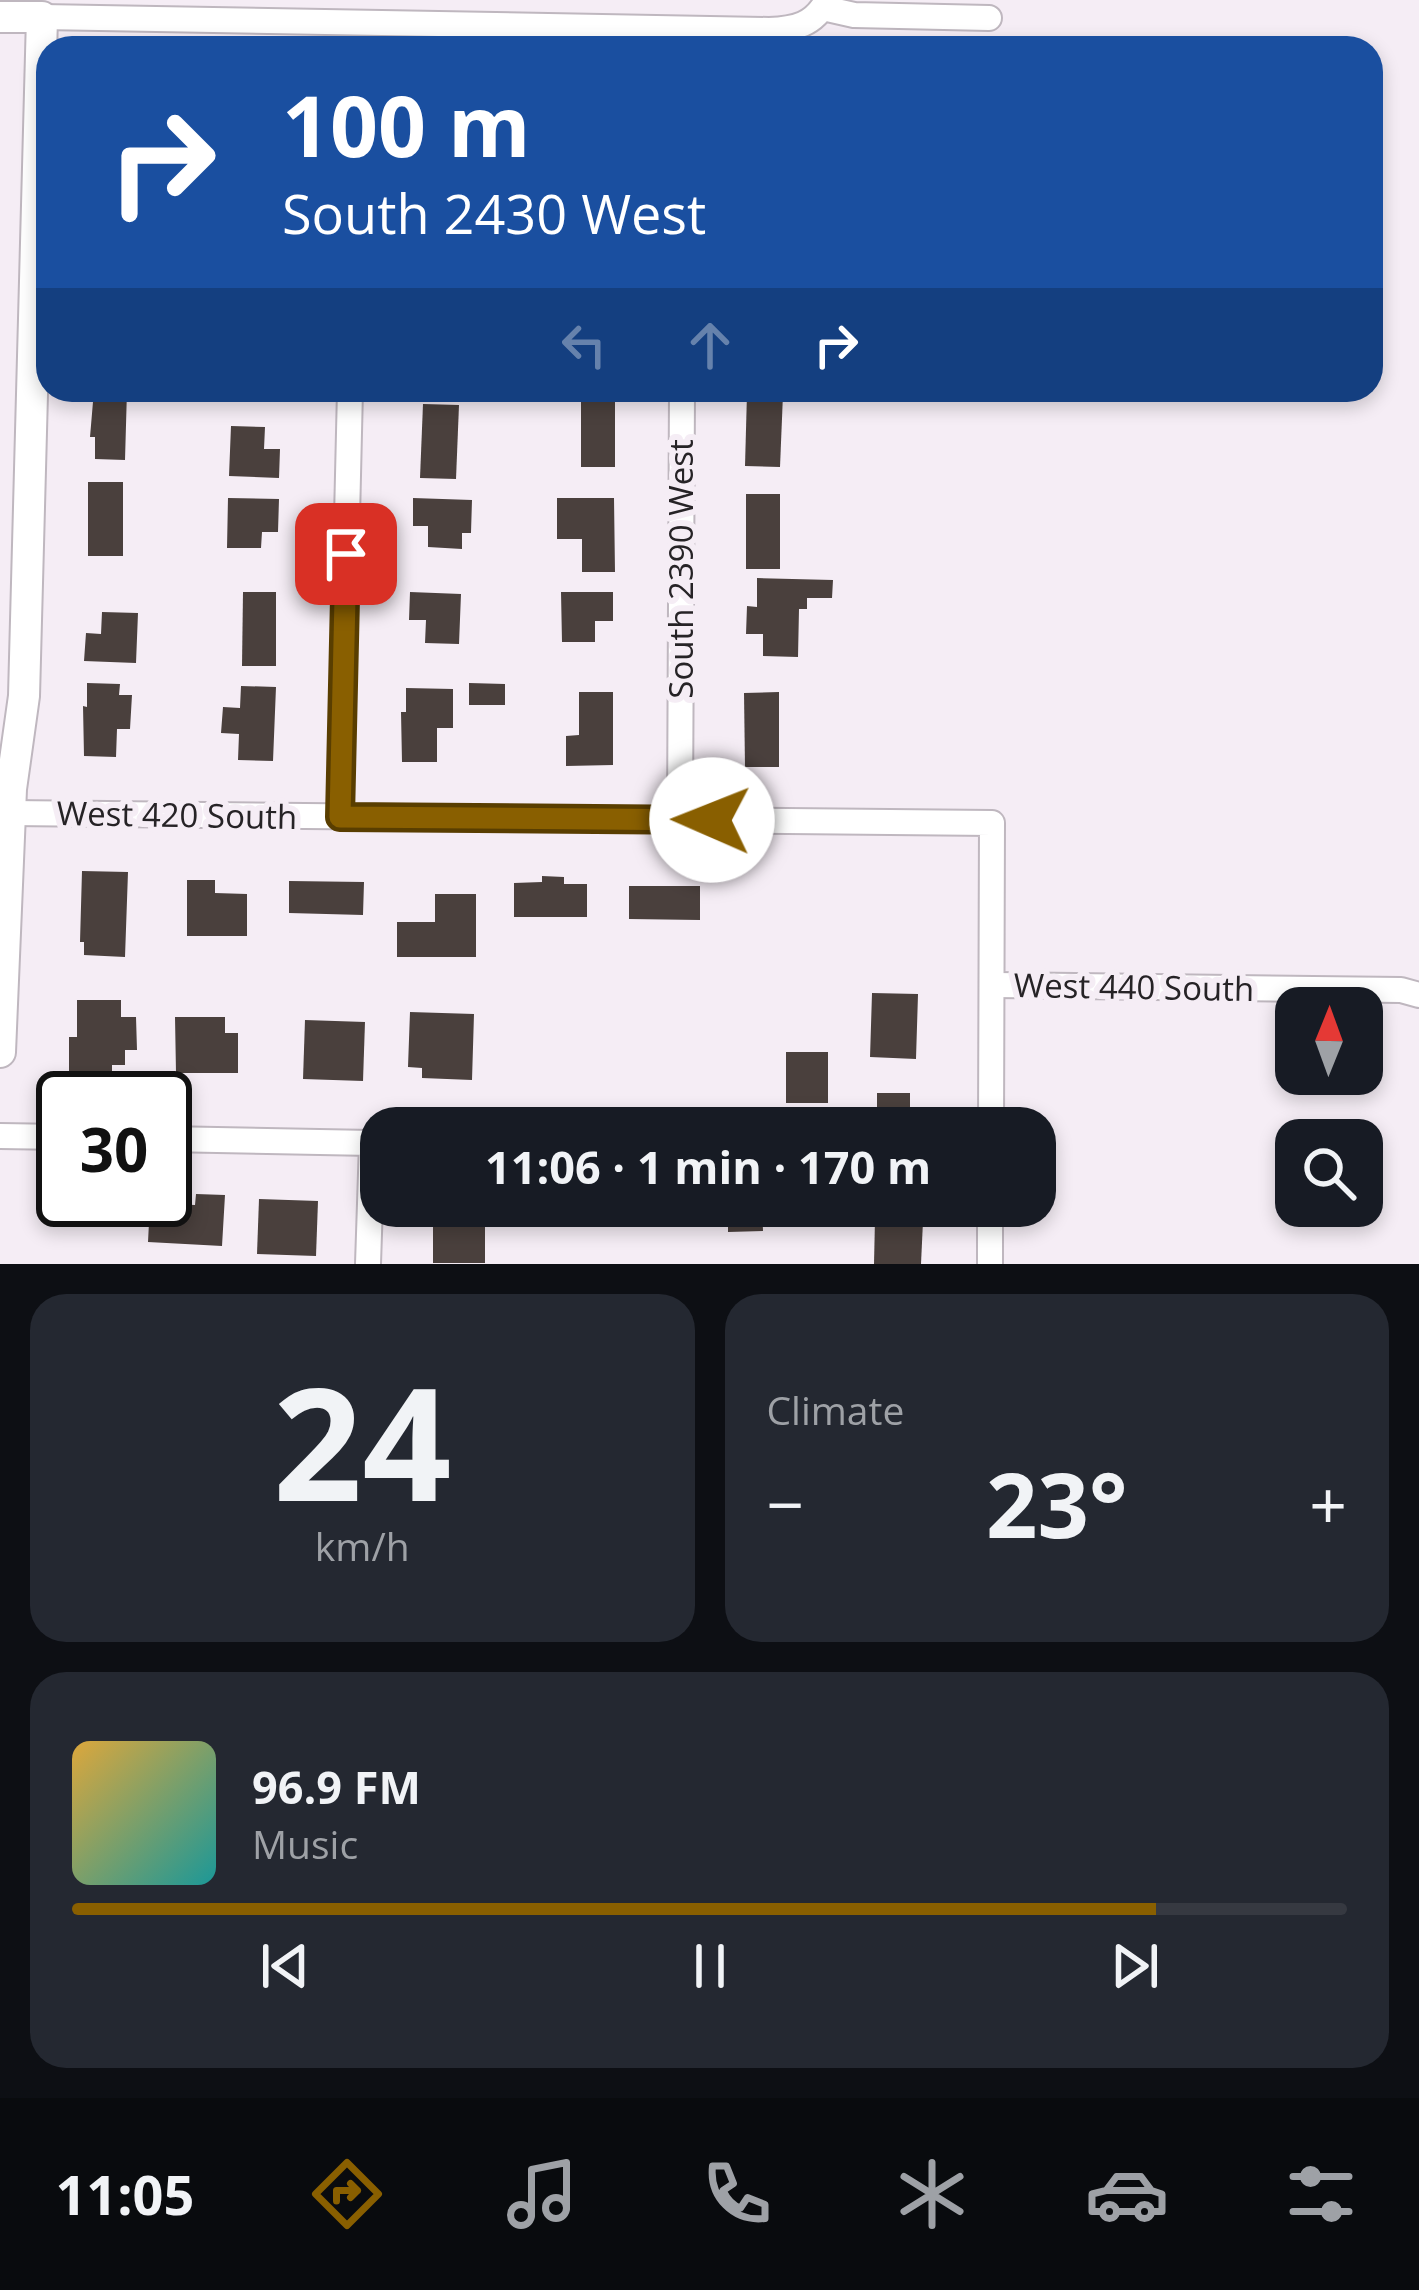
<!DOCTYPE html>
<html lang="en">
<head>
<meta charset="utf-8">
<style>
  :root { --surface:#171b24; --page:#242831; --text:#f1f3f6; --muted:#9ea1a6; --line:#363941; --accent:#895f00 }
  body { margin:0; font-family:"Open Sans",sans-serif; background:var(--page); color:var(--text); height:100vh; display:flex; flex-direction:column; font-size:45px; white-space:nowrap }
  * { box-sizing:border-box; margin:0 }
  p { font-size:39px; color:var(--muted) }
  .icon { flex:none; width:66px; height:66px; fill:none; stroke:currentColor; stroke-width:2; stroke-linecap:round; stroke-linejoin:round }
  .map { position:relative; height:1264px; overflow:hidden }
  .panel { display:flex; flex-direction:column; gap:30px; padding:30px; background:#0d0f14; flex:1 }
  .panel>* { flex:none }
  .guide { position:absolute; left:36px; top:36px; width:1347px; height:366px; border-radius:36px; box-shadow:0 6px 18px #0003; background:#1a4fa0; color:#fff; overflow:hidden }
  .needle { width:78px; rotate:1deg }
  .tools { position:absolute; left:1275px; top:987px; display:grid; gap:24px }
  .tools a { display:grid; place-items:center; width:108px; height:108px; border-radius:24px; background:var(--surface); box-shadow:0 6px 18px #0003; font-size:60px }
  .speed { position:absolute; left:36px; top:1071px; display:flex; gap:24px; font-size:60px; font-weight:700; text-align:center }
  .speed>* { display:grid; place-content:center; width:156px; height:156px; border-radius:50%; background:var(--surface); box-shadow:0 6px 18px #0003; line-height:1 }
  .speed .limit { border:6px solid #111; border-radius:18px; background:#fff; color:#111 }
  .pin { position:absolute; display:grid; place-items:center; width:102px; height:102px; color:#fff; margin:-51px; border-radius:24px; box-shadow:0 6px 18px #0006 }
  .me { position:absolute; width:132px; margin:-66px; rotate:271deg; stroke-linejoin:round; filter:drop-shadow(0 0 9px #0008) }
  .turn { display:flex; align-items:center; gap:42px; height:252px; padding:0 48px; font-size:54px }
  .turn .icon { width:156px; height:156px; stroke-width:2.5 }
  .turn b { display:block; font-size:84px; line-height:102px }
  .lanes { display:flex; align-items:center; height:114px; padding:0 48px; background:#0003; justify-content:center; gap:60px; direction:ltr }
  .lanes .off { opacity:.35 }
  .big { font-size:90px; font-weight:700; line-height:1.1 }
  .panel .widget { flex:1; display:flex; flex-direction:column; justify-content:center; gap:18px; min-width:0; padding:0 42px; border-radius:36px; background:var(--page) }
  .panel .dial { align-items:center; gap:0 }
  .dial b { font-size:156px; line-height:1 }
  .song { display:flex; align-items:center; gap:36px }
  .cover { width:144px; height:144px; border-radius:18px; background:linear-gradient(135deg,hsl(40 70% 55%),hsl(180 70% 35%)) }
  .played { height:12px; border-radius:6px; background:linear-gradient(90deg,var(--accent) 85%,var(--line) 85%) }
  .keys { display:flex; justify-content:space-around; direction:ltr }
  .heat { display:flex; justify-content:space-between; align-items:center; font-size:66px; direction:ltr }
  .panel .tiles { flex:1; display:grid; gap:30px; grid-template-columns:1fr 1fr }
  .widget:last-child { grid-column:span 2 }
  .trip { position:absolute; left:360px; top:1107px; width:696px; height:120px; border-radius:36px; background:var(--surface); box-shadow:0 6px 18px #0003; font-weight:700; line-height:120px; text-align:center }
  .dock { display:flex; height:192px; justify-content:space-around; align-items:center; background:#090b0e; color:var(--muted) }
  .dock .icon { width:84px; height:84px }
  .dock .active { color:var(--accent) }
  .dock b { font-size:54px; color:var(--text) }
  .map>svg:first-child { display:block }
</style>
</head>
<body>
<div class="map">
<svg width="1419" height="1264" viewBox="0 0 1419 1264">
  <rect width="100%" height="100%" fill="#f5edf5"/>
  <!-- building -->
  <g fill="#4a403d">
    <polygon points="94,390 127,390 125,460 95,459 95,437 90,437"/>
    <rect x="581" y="393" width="34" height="74"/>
    <polygon points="747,393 783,394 780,467 745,466"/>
    <polygon points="423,404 459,405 456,479 420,478"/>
    <polygon points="231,426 265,427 264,449 280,449 279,478 229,476"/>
    <rect x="88" y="482" width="35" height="74"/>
    <rect x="746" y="494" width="34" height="75"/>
    <polygon points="228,498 279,499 278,532 262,532 261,548 227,548"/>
    <polygon points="413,498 472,500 471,533 462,533 462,549 428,547 428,526 413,526"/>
    <polygon points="557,498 614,498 615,572 582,572 582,539 557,539"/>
    <polygon points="757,578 833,580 832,598 807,598 807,609 799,609 798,657 763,656 763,634 746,634 747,606 757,607"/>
    <polygon points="243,592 276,592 276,666 242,666"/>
    <polygon points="410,592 461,594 459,644 425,643 426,620 409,620"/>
    <polygon points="561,592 613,592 613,621 595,621 595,642 562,642"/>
    <polygon points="102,612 138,613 136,663 84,661 86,633 101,634"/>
    <polygon points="87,683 120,684 119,695 132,695 130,729 117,729 116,757 84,756 83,706 87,707"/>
    <polygon points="469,683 505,684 505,705 469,705"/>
    <polygon points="241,686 276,687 273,761 238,760 239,734 221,733 223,707 240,708"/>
    <polygon points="406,688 453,689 453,728 437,728 437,762 402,762 401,712 406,712"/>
    <polygon points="579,692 613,692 613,765 566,766 566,736 579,735"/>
    <polygon points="779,692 779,767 745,767 744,693"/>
    <polygon points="82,871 128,872 125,957 84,955 84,942 80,942"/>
    <polygon points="542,876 564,877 564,884 587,884 587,917 514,917 514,883 542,882"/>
    <polygon points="187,880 215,880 215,893 247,894 247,936 187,936"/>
    <polygon points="289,881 364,882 363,915 289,913"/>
    <polygon points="629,886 700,886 700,920 629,919"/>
    <polygon points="435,894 476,894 476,957 397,957 397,922 435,922"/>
    <polygon points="872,993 918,994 916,1059 870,1057"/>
    <polygon points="77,1000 121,1000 121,1017 136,1017 137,1050 125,1050 125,1065 112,1065 112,1074 69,1074 69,1037 77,1037"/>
    <polygon points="410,1012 474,1014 472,1080 422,1078 422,1068 408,1067"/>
    <polygon points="175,1017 225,1017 225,1033 238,1033 238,1073 176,1073"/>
    <polygon points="305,1020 365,1022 363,1081 303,1079"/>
    <rect x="786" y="1052" width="42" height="51"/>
    <polygon points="877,1093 910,1093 910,1118 920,1118 920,1128 877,1128"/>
    <polygon points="196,1194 225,1195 222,1246 148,1242 150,1203 195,1205"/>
    <polygon points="259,1199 318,1201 316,1256 257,1254"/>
    <polygon points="433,1206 468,1206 468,1213 485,1213 485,1263 433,1263"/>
    <polygon points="728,1206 762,1206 763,1231 728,1232"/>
    <polygon points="875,1219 923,1221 921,1264 874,1264"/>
  </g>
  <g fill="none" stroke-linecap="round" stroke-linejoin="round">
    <defs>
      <g id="minor">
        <polyline points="823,8 854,15 989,18"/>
        <path d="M42 17 769 30C795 29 814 25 827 0"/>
        <polyline points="10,813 992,823 991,1128"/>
        <polyline points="340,817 350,390"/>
        <polyline points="680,820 682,390"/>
        <polyline points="992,985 1401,990 1419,995"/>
        <polyline points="0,1136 63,1137"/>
        <polyline points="165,1139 372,1143 368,1264"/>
        <polyline points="990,1264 990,1206"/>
      </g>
      <polyline id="tertiary" points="0,17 42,17 24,696 11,789 0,1052"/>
    </defs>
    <!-- minor casing -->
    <use href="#minor" stroke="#bfb7bf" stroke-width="28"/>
    <!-- tertiary casing -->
    <use href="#tertiary" stroke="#bfb7bf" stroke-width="34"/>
    <!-- minor -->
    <use href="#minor" stroke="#fff" stroke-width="24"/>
    <!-- tertiary -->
    <use href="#tertiary" stroke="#fff" stroke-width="30"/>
  </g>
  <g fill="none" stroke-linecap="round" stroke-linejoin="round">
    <defs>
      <polyline id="route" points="346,554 340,817 712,820"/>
    </defs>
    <!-- route casing -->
    <use href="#route" stroke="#593e00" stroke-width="30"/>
    <!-- route -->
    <use href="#route" stroke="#895f00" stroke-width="21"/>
  </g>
  <g text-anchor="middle" stroke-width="12" stroke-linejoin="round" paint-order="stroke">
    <!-- street labels -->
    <g font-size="33" fill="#262326" stroke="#f5edf5">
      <text transform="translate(681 569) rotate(-90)" y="12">South 2390 West</text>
      <text transform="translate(177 815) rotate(1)" y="12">West 420 South</text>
      <text transform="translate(1134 987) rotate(1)" y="12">West 440 South</text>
    </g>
  </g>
</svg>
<div class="tools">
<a><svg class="needle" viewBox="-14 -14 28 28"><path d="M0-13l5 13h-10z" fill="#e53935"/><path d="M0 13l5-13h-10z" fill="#9ea1a6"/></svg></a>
<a><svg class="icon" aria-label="search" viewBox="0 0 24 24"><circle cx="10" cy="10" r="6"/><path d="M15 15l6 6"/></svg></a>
</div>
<div class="speed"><div class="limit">30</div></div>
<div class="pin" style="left:346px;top:554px;background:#d93025"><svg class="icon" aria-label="arrive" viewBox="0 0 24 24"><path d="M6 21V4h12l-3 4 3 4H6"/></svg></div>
<svg class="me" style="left:712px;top:820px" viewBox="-20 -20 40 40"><circle r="19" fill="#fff"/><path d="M0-13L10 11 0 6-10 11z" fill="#895f00"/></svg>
<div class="trip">11:06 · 1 min · 170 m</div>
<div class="guide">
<div class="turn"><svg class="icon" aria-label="right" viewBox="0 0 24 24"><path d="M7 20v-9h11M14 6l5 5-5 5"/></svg><div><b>100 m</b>South 2430 West</div></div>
<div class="lanes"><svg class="icon off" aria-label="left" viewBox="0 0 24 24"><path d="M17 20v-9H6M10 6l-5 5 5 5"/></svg><svg class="icon off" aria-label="ahead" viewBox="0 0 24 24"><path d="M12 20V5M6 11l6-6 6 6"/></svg><svg class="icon" aria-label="right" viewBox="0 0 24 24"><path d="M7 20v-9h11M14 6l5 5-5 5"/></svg></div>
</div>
</div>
<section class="panel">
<div class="tiles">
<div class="widget dial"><b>24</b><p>km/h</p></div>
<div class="widget"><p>Climate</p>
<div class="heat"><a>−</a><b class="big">23°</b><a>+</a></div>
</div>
<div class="widget">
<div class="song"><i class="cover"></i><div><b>96.9 FM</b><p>Music</p></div></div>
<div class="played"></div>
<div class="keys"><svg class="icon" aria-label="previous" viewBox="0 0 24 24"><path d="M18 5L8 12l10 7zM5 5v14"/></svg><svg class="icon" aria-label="pause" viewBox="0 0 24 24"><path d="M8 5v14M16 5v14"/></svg><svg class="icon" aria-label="next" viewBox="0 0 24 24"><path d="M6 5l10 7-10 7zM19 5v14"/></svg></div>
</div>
</div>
</section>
<nav class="dock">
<b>11:05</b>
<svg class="icon active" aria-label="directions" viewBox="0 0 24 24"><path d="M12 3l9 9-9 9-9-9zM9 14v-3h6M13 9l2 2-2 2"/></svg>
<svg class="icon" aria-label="music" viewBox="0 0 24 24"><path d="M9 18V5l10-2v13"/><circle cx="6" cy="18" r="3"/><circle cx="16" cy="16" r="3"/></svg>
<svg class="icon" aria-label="phone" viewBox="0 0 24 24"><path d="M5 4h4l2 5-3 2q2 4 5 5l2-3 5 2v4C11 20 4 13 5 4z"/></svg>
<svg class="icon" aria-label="climate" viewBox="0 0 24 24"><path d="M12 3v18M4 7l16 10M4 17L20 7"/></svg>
<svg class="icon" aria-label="car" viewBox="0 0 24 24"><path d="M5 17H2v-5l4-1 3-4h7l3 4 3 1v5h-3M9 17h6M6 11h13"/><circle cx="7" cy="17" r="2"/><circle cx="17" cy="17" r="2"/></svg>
<svg class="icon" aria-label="filters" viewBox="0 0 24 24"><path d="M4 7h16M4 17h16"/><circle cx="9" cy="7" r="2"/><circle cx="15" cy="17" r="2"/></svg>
</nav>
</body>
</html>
